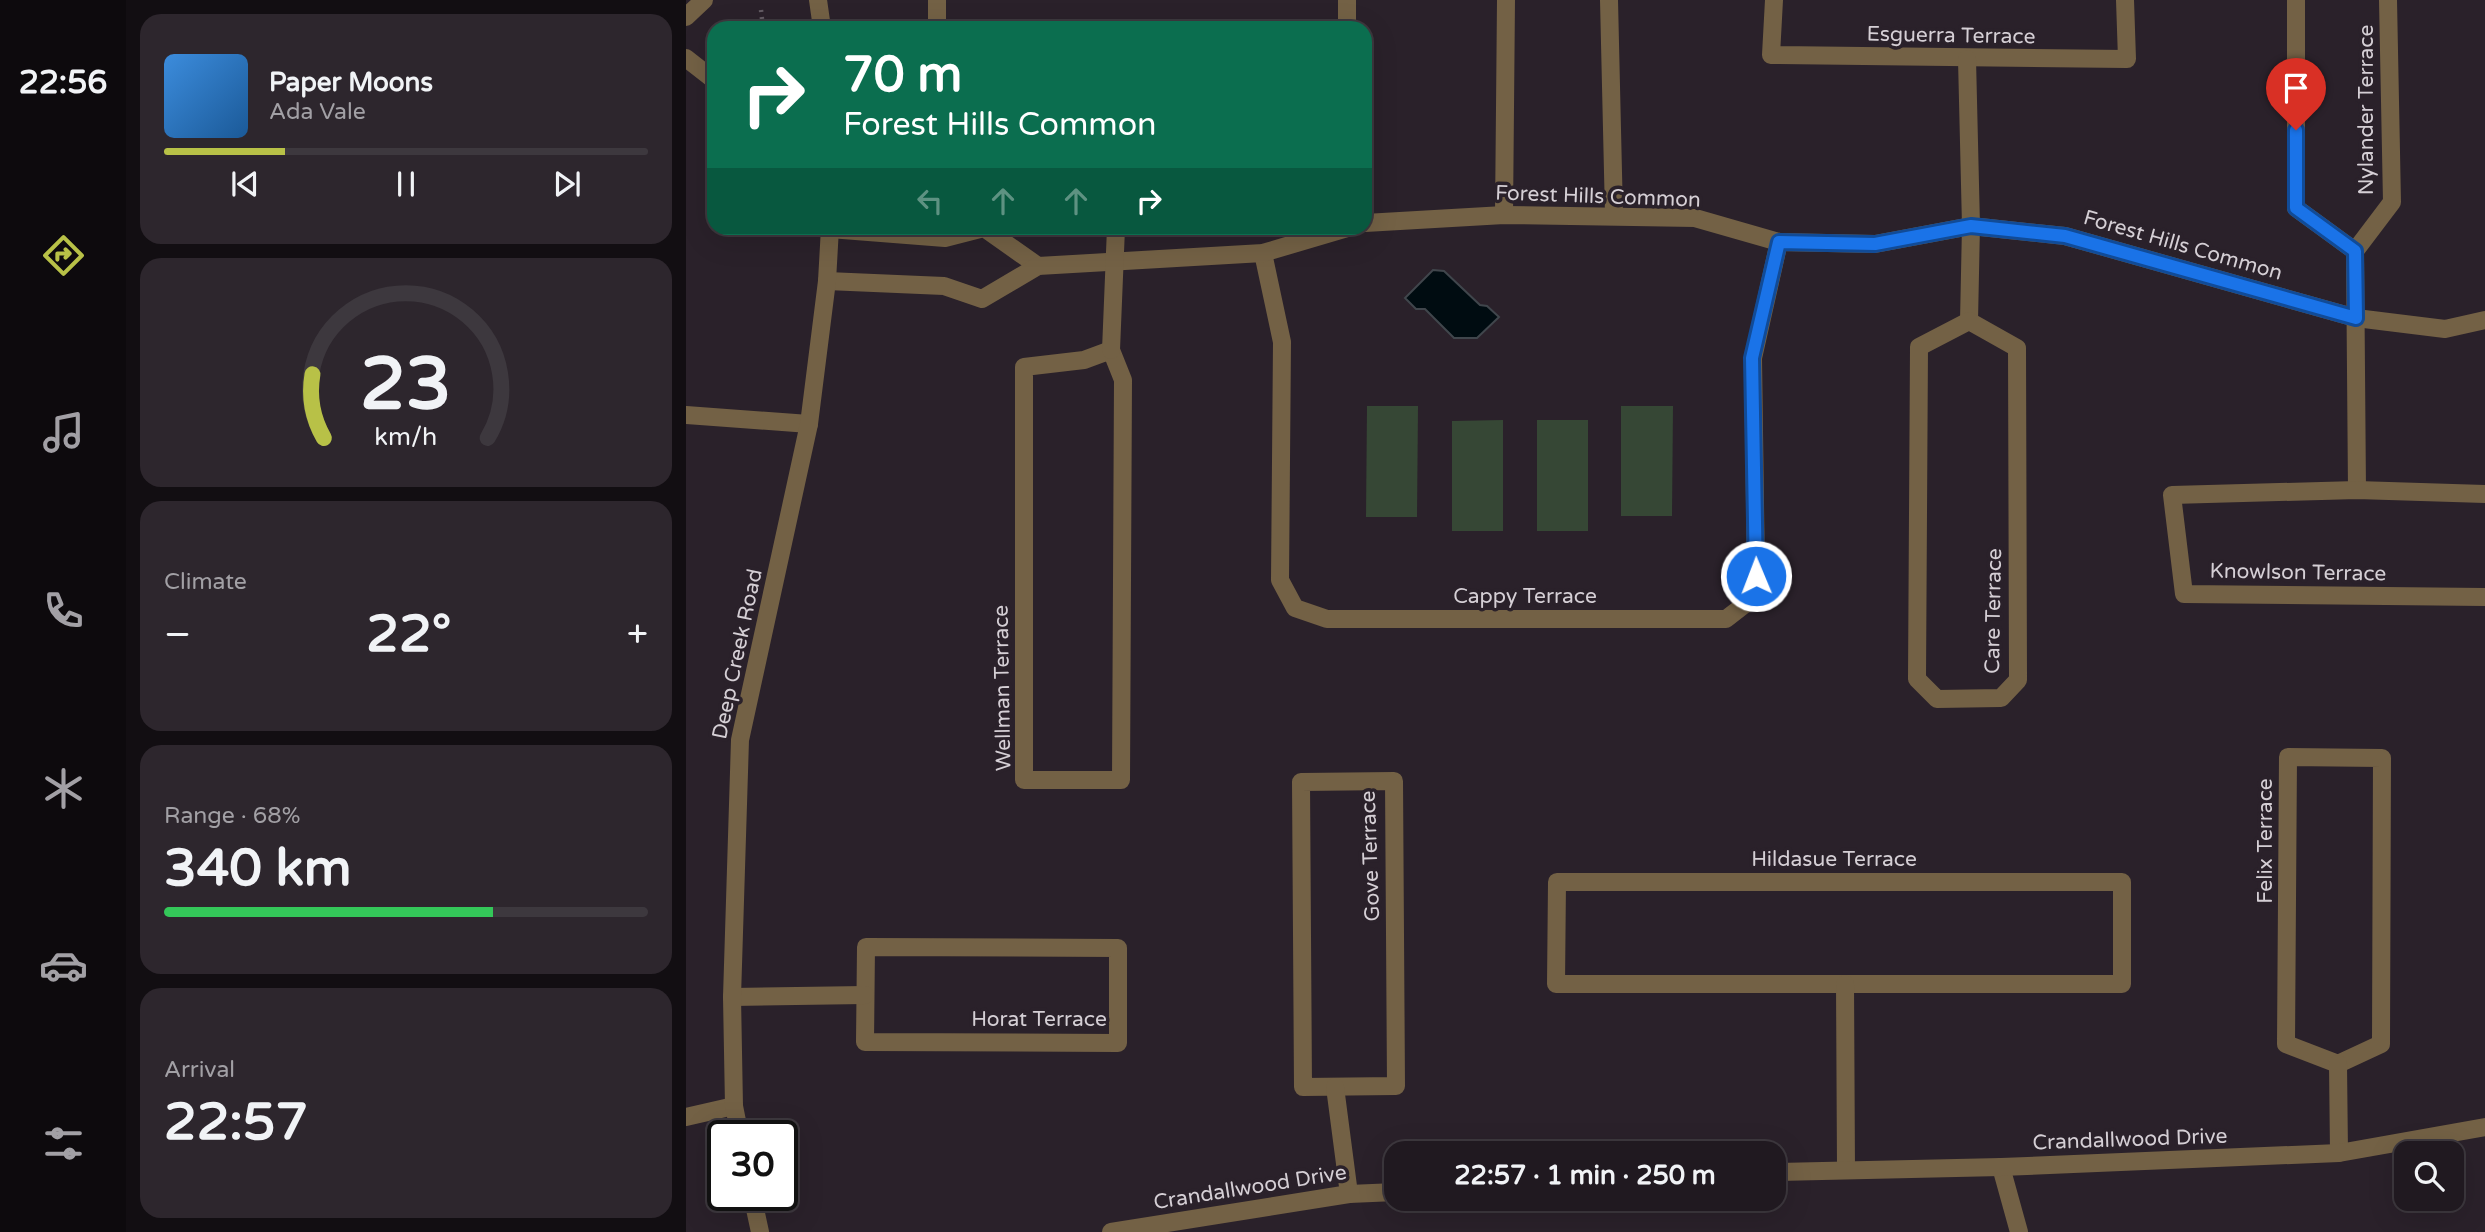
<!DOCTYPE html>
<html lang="en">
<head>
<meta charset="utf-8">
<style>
  :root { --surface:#201920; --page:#2d262d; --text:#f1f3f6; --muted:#a2a0a5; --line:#3d383e; --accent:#b8c147 }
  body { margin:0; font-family:"Varela Round",sans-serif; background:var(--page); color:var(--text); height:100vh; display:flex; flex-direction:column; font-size:26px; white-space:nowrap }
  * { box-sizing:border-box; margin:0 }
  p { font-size:23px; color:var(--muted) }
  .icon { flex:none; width:38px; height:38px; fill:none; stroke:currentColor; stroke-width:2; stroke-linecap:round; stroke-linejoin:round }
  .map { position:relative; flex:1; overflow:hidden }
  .details { display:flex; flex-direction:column; gap:14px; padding:14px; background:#120e12; width:560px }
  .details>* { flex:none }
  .guide { position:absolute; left:21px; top:21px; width:665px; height:214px; border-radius:21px; box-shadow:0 7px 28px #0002,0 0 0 2px var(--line); background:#0b6e4f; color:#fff; overflow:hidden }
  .buttons { position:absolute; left:1708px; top:1141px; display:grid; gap:14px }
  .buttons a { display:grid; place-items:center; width:70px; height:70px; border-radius:14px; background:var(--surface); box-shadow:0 7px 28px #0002,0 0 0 2px var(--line); font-size:35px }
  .speed { position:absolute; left:21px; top:1120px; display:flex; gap:14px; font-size:35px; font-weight:700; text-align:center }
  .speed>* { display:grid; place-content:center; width:91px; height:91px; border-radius:50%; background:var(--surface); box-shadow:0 7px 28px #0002,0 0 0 2px var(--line); line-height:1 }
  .speed .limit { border:4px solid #111; border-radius:10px; background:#fff; color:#111 }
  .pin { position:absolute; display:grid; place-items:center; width:60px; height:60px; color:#fff; margin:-72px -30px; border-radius:50% 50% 50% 0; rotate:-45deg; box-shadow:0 0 7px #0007 }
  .pin .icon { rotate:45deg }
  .me { position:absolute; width:77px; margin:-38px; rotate:359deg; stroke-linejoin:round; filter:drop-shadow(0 0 5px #0008) }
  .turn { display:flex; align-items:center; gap:24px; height:147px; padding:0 21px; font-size:32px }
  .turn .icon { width:91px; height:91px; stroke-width:2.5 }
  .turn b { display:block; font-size:49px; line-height:60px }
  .lanes { display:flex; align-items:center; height:66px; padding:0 21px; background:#0003; justify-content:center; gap:35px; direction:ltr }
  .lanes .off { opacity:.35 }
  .big { font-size:52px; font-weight:700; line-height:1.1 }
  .details .widget { flex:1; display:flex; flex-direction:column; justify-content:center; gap:10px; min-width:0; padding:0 24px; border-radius:21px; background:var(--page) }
  .details .dial { align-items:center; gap:0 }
  .dial svg { height:182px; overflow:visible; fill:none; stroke:var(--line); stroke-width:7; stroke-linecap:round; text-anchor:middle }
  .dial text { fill:var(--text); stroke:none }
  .song { display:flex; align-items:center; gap:21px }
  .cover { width:84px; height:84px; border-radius:10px; background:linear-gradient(135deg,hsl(210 70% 55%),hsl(210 70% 35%)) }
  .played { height:7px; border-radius:4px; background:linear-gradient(90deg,var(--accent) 25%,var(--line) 25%) }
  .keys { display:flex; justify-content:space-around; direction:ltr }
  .heat { display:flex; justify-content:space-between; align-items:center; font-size:38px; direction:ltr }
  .charge { height:10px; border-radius:5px; background:linear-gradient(90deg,#34c759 68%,var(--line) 0) }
  .trip { position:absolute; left:698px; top:1141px; width:402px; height:70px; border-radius:21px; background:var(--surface); box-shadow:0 7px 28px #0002,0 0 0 2px var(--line); font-weight:700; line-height:70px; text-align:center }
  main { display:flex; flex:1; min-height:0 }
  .dock { display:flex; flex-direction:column; width:126px; justify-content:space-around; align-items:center; background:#0d0a0d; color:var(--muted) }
  .dock .icon { width:49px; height:49px }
  .dock .current { color:var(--accent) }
  .dock b { font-size:32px; color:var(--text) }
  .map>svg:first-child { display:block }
</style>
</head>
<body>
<main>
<nav class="dock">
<b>22:56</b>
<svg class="icon current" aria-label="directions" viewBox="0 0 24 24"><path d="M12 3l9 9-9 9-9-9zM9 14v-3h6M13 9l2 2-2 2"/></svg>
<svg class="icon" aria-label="music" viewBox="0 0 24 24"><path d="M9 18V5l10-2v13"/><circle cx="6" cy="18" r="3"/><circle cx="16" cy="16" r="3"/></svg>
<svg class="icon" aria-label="phone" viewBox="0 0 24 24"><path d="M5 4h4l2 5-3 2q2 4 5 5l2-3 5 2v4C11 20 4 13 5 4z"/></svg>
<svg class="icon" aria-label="climate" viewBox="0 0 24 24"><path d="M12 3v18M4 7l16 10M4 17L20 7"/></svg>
<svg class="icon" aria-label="car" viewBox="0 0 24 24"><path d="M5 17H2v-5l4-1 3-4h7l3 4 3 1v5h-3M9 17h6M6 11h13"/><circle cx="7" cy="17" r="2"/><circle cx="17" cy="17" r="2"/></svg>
<svg class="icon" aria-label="filters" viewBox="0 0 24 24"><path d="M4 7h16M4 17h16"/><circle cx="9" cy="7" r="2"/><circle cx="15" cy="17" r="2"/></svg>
</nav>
<section class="details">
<div class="widget">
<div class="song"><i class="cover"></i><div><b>Paper Moons</b><p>Ada Vale</p></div></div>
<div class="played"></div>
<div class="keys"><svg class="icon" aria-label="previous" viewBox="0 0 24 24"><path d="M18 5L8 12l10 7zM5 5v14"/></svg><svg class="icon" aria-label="pause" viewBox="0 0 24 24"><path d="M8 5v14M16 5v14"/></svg><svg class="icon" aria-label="next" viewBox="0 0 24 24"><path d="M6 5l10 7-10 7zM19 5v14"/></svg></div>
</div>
<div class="widget dial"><svg viewBox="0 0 100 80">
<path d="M14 69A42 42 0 1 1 86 69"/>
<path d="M14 69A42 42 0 0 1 9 41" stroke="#b8c147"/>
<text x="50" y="56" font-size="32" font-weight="700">23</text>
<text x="50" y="72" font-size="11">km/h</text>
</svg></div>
<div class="widget"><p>Climate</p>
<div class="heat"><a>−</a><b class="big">22°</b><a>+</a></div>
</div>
<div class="widget"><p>Range · 68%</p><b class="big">340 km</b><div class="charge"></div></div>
<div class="widget"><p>Arrival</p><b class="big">22:57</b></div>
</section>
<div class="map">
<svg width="1799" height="1232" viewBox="0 0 1799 1232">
  <rect width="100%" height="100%" fill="#2a212a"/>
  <!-- green -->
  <g fill="#364735">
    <polygon points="681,406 732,406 731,517 680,517"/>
    <polygon points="935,406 987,406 986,516 935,516"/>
    <polygon points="817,420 817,531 766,531 766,421"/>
    <rect x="851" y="420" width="51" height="111"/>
  </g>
  <!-- water -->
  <polygon fill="#000c11" stroke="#40464c" stroke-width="2" points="747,270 758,271 794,305 801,306 813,317 791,338 768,338 739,309 730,309 719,298"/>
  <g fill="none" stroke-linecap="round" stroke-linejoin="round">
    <!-- path -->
    <polyline stroke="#645c64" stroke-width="4.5" stroke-dasharray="2 5" stroke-linecap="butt" points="75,10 77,28"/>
    <!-- minor -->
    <g stroke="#736145" stroke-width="18">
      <polyline points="132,0 136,28"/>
      <polyline points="251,0 251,28"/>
      <polyline points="661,0 661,28"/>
      <polyline points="923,0 928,215"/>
      <polyline points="1088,0 1085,55 1441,59 1439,0"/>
      <polyline points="1610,0 1610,208 1669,251 1706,202 1702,0"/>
      <polyline points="0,17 18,0"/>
      <polyline points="0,58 28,80"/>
      <polyline points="1281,59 1285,226 1283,321"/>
      <polyline points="818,215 820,0"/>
      <polyline points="679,223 818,215 1009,218 1093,242 1189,244 1285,226 1379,236 1670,318 1759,329 1799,320"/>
      <polyline points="144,229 259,238 298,228 352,266"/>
      <polyline points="1669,251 1671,490"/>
      <polyline points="577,253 596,342 594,580 609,608 641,619 1040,619 1058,605 1070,576 1067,358 1093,242"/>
      <polyline points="141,281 258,286 296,299 352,266 577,253 661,228"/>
      <polygon points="1283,321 1331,348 1332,680 1315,698 1251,699 1231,679 1233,347"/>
      <polygon points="425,350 437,380 435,780 338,780 338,367 398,360"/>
      <polyline points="425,350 430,228"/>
      <polyline points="0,415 123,424"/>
      <polyline points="1799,494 1671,490 1486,495 1498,594 1799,597"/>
      <polygon points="1602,757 1696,758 1695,1044 1652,1064 1600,1044"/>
      <polygon points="708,781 710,1086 617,1087 615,782"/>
      <polygon points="871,882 1436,882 1436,984 870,984"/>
      <polygon points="180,947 432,948 432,1043 179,1042"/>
      <polyline points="1159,984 1160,1169"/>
      <polyline points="46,997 179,995"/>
      <polyline points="1652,1064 1653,1153"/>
      <polyline points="649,1087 663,1194"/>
      <polyline points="0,1117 48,1106"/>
      <polyline points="54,1136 48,1106 46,997 54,740 123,424 141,281 144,228"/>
      <polyline points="1315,1167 1333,1232"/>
      <polyline points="1088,1172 1315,1167 1653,1153 1799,1127"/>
      <polyline points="66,1195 74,1232"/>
      <polyline points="425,1232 663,1194 710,1192"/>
    </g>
  </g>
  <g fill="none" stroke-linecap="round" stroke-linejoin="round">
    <defs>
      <polyline id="route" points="1070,576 1066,358 1093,242 1189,244 1285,226 1379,236 1670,318 1669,251 1610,208 1610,130"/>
    </defs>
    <!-- route casing -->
    <use href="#route" stroke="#114b97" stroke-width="18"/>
    <!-- route -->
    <use href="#route" stroke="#1a73e8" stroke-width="12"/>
  </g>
  <g text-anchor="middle" stroke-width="7" stroke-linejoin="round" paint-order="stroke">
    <!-- street labels -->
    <g font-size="21" fill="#d5cfd5" stroke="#2a212a">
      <text transform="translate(1265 35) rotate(1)" y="7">Esguerra Terrace</text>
      <text transform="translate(1680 110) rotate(-90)" y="7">Nylander Terrace</text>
      <text transform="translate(912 196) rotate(2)" y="7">Forest Hills Common</text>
      <text transform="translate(1497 245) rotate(16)" y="7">Forest Hills Common</text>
      <text transform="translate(1612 572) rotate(1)" y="7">Knowlson Terrace</text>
      <text x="839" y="603">Cappy Terrace</text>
      <text transform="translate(1307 611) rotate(-89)" y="7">Care Terrace</text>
      <text transform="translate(51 654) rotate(-78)" y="7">Deep Creek Road</text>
      <text transform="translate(316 688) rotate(-91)" y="7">Wellman Terrace</text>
      <text transform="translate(1579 841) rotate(-90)" y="7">Felix Terrace</text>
      <text transform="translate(684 856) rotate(-92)" y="7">Gove Terrace</text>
      <text x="1148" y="866">Hildasue Terrace</text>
      <text x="353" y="1026">Horat Terrace</text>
      <text transform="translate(1444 1139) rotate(-2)" y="7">Crandallwood Drive</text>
      <text transform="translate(564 1187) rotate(-9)" y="7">Crandallwood Drive</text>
    </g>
  </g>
</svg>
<div class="buttons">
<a><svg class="icon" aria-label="search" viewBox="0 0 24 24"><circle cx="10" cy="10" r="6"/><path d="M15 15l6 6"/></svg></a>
</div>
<div class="speed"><div class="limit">30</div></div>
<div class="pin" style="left:1610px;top:130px;background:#d93025"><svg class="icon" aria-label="arrive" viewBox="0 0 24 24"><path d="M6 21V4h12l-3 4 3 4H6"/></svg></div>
<svg class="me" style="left:1070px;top:576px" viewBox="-20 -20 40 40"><circle r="17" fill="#1a73e8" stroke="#fff" stroke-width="3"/><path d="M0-11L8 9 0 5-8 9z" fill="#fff"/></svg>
<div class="trip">22:57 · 1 min · 250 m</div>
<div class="guide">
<div class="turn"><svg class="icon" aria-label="right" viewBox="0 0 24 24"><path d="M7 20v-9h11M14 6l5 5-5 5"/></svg><div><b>70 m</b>Forest Hills Common</div></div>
<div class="lanes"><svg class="icon off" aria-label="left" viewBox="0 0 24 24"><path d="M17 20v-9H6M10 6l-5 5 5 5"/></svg><svg class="icon off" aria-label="ahead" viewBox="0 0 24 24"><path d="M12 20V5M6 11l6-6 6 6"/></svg><svg class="icon off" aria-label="ahead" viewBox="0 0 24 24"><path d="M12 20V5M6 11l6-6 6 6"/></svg><svg class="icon" aria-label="right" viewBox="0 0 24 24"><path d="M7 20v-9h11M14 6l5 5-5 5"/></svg></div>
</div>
</div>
</main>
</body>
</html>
